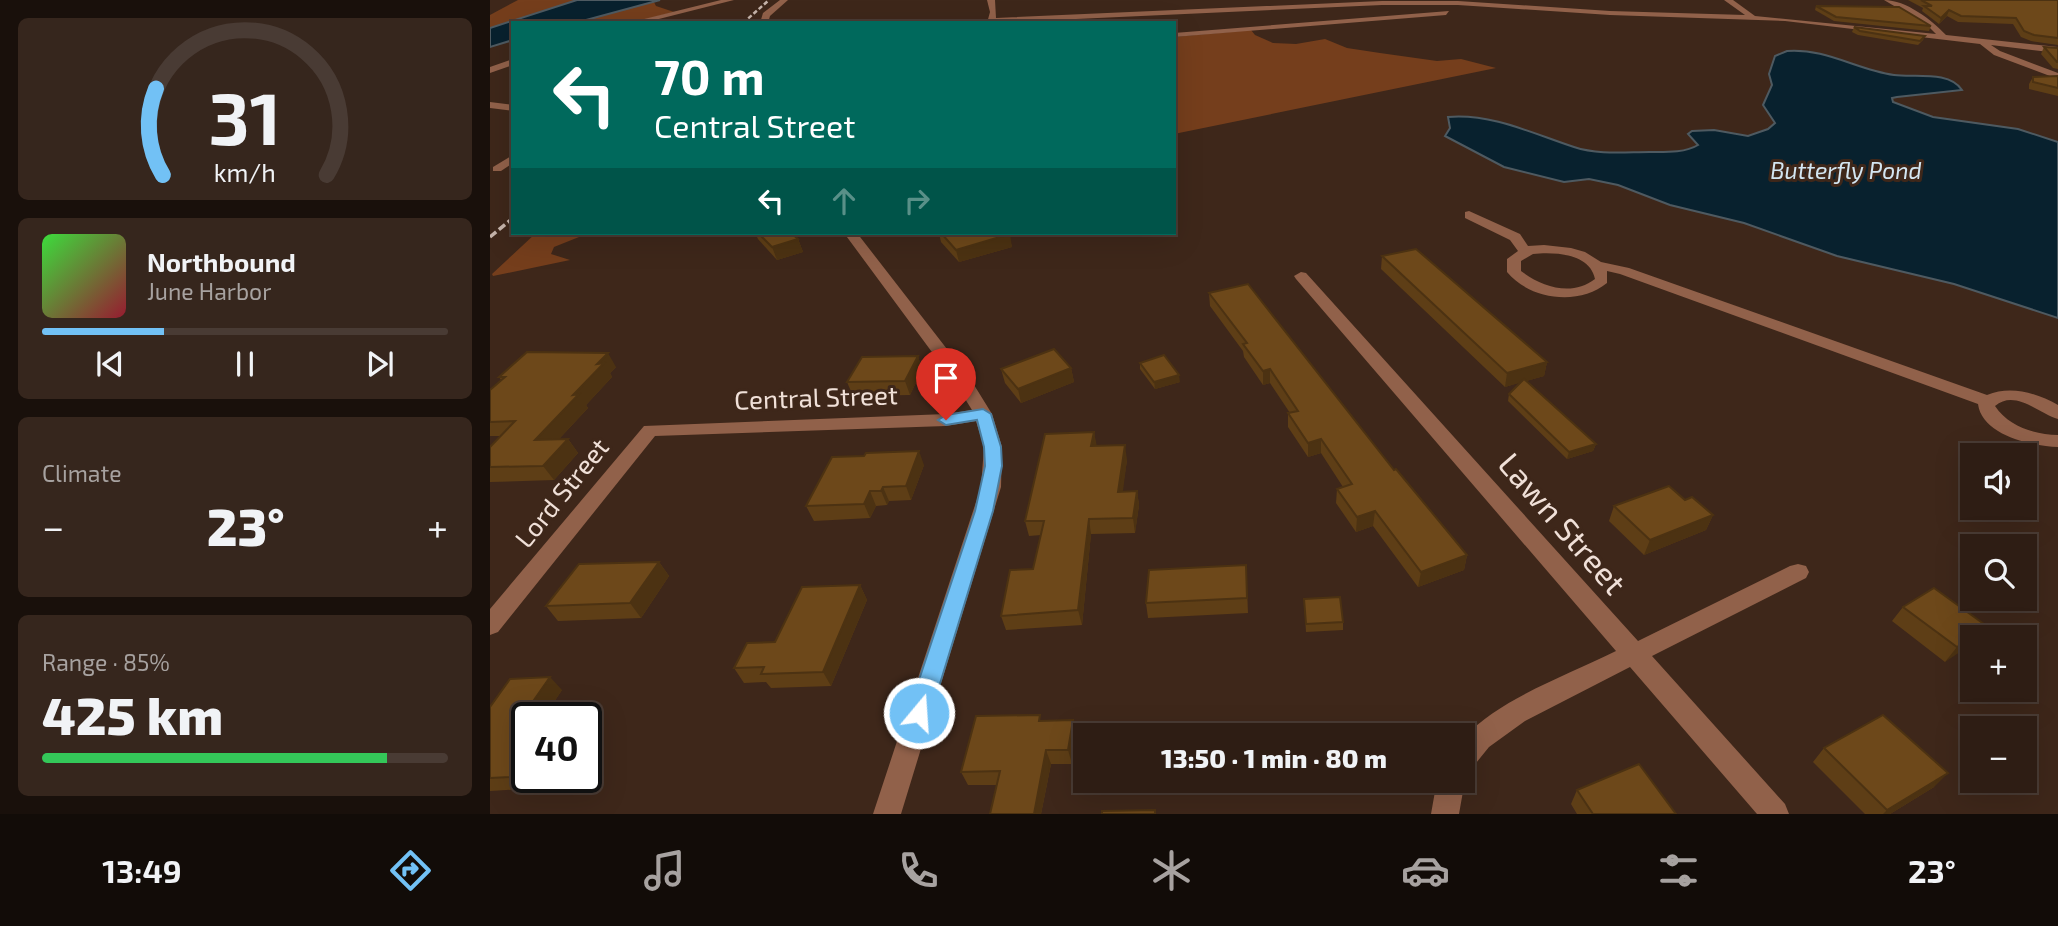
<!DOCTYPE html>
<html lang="en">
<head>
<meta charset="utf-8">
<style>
  :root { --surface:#2e1d14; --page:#36261d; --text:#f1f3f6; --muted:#a7a2a0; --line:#493b34; --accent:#72c1f5 }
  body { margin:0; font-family:"Exo 2",sans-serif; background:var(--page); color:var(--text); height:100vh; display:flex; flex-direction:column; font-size:26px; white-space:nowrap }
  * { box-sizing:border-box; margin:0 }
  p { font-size:23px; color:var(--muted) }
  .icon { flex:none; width:38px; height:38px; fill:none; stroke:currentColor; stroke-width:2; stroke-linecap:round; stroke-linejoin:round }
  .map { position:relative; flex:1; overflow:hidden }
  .side { display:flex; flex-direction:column; gap:18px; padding:18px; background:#19100b; width:490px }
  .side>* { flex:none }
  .guide { position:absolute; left:21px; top:21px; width:665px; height:214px; border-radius:0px; box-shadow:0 7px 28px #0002,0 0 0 2px var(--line); background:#00695c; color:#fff; overflow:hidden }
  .tools { position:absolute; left:1470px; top:443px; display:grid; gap:14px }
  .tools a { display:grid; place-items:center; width:77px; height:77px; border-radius:0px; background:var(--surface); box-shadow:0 7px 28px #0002,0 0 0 2px var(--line); font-size:35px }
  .speed { position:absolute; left:21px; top:702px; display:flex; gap:14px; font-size:35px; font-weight:700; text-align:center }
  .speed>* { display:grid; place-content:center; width:91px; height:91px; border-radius:50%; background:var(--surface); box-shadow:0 7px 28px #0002,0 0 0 2px var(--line); line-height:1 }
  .speed .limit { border:4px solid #111; border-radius:10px; background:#fff; color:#111 }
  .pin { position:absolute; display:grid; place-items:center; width:60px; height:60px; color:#fff; margin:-72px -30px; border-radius:50% 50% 50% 0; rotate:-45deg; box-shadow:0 0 7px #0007 }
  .pin .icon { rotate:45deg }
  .me { position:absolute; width:77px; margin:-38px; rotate:18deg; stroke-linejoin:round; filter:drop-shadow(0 0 5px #0008) }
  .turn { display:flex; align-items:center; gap:24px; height:147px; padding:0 28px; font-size:32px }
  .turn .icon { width:91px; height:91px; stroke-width:2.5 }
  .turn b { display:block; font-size:49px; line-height:60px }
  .lanes { display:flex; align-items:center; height:66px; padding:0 28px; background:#0003; justify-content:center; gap:35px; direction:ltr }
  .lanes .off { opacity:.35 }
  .big { font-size:52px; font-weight:800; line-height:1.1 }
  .side .widget { flex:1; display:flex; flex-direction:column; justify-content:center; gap:10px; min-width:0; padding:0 24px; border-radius:10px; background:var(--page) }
  .side .dial { align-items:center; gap:0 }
  .dial svg { height:182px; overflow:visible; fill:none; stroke:var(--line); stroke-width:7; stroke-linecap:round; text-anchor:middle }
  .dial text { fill:var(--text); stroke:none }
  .song { display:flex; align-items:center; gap:21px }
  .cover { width:84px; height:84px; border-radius:10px; background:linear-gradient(135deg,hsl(120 70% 55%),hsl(350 70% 35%)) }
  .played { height:7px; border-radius:4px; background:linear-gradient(90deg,var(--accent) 30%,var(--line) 30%) }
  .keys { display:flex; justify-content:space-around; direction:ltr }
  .heat { display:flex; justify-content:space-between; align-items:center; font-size:38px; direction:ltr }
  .charge { height:10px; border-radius:5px; background:linear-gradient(90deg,#34c759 85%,var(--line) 0) }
  .trip { position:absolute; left:583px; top:723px; width:402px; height:70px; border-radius:0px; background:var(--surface); box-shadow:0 7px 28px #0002,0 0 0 2px var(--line); font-weight:800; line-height:70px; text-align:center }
  .tab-bar { display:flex; height:112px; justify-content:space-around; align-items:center; background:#120c08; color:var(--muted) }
  .tab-bar .icon { width:49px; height:49px }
  .tab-bar .on { color:var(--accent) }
  .tab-bar b { font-size:32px; color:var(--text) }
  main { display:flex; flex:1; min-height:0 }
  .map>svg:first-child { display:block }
</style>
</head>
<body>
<main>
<section class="side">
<div class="widget dial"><svg viewBox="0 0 100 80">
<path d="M14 69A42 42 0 1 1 86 69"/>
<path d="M14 69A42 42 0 0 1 11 31" stroke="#72c1f5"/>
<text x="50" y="56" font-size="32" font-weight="700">31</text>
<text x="50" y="72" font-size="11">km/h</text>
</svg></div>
<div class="widget">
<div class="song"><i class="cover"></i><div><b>Northbound</b><p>June Harbor</p></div></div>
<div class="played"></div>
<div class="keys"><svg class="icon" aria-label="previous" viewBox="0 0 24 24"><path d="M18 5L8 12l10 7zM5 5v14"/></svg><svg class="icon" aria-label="pause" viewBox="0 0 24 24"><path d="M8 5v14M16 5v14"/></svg><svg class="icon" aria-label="next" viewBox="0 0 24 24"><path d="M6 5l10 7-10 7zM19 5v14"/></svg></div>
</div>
<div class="widget"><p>Climate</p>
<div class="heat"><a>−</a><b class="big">23°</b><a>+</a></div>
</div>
<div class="widget"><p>Range · 85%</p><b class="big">425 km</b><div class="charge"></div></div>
</section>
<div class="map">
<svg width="1568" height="814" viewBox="0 0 1568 814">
  <rect width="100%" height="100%" fill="#3e271a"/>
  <!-- green -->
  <g fill="#753e1c">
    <polygon points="28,0 87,0 0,28 0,15"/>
    <polygon points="163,0 166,6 184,12 141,23 81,23"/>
    <polygon points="761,30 765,35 783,43 806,44 835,39 857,48 890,53 947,61 971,59 1006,68 684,134 684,37"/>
    <polygon points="46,233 99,233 64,247 61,254 80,260 3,276 2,274"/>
  </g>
  <!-- water -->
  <g fill="#08212e" stroke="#4e5a61" stroke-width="2">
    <polygon points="87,0 170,0 85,23 23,23 23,40 0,47 0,28"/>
    <path d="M1297 51C1336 48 1367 70 1404 75 1424 78 1459 70 1472 90L1407 97 1402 98 1403 102 1443 117 1528 129 1568 142V318L1464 284 1347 256 1254 223 1180 205 1128 185 1099 179 1074 182 1014 167 955 136 960 128 958 117C1001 113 1044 134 1084 147 1108 155 1135 152 1160 152 1175 152 1195 153 1208 145L1198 134 1202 131 1224 130 1258 136 1278 129 1285 123 1273 105 1282 85 1279 74 1285 56Z"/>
  </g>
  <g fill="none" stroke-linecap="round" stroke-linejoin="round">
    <!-- minor -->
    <g fill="#91614a" fill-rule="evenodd">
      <polygon points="231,0 244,0 153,23 138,23"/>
      <polygon points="290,0 298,0 280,16 278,23 270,23 273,13"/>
      <path d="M497 0H505L506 18 892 1H968L1120 11 1255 15 1234 0H1243L1265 16 1446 34 1438 26 1394 0C1416 0 1442 20 1456 35L1568 47V53L1501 45 1510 51 1568 73V79L1504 55 1490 44 1295 21 1120 15 968 5H892L497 23 500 12Z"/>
      <polygon points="959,11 956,15 684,37 684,33"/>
      <polygon points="23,59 23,65 0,73 0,67"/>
      <polygon points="0,102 23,105 23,111 0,108"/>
      <polygon points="23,155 23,163 11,171 3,171 3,167"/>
      <path d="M979 211 1030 234 1038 246 1054 245 1081 248 1095 252 1111 262 1139 268 1497 395C1521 385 1546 393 1568 405V419C1548 413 1525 389 1505 406 1519 427 1544 434 1568 435V447C1541 446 1492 435 1488 404L1130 274 1117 271V283C1089 306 1040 300 1017 272V259L1028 251 1020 240 975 218V212ZM1043 254C1064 252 1100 253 1105 279 1082 297 1052 287 1031 271V261Z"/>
      <polygon points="354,233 367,233 481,380 502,414 512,447 511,487 411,814 383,814 491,487 494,447 486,421 456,426 165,436 8,632 0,635 0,609 154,426 456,414 482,410 467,386"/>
      <path d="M811 272 816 273 1148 641 1300 566 1308 564 1316 566 1319 572 1316 578 1162 656 1295 804 1299 814H1267L1140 667 1035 721 999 747 982 768 973 772V738C1013 697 1076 676 1126 651L806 279 804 276Z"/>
      <polygon points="973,776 975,780 969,814 941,814 947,780 973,780"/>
    </g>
    <!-- rail-far1 -->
    <polyline stroke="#c6b4ab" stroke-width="2.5" stroke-dasharray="4.5 2.5" stroke-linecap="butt" points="253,23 279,0"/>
    <!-- rail -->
    <polyline stroke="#c6b4ab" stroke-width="3.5" stroke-dasharray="8 3.5" stroke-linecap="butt" points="0,237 23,218"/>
  </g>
  <!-- wall -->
  <g fill="#5e3e16">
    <polygon points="1418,0 1568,0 1568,45 1541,41 1531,37 1523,24 1468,22 1457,16 1449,24 1432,11 1433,8"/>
    <polygon points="1326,6 1441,26 1439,31 1344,21 1325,10"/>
    <polygon points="1364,27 1435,36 1433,40 1428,45 1368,35 1362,32"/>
    <polygon points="1554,47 1568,48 1568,69 1563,68 1551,54"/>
    <polygon points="1568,76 1568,96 1539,89 1539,84 1543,77"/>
    <polygon points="265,233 301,233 308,239 313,252 287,260 268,239"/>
    <polygon points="449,233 518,233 522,247 469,262 451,242"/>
    <polygon points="892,256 1057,362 1054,376 1036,381 1106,444 1103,451 1077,459 1018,401 1019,394 1031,382 1015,387 891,269"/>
    <polygon points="719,293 904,470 977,555 974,570 928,587 883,526 866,532 846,503 847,489 853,487 831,453 818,457 798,427 798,413 800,413 780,383 773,385 754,357 753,351 720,306"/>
    <polygon points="428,356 432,370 420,395 363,396 357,382"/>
    <polygon points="650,363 690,382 665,389 650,369"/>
    <polygon points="126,367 120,373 122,377 96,405 98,408 69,439 78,439 88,453 64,480 0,482 0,447 11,436 0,436 0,390 11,380 9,377"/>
    <polygon points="581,368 584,382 531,403 515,383 511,369"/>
    <polygon points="604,432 606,446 637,460 632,492 647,491 649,505 645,533 601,534 592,625 516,630 511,616 543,569 551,535 539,536 535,521"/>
    <polygon points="434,465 421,500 399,501 397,505 386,506 380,518 324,521 316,506"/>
    <polygon points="1195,500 1223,515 1216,530 1154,555 1119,521 1124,506"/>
    <polygon points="169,562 179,576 151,618 68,621 56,606"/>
    <polygon points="756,565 758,613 658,618 656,603"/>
    <polygon points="370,585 377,600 341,686 281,688 276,682 254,683 244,668"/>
    <polygon points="814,599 853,622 853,630 816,632"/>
    <polygon points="1413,607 1498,627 1489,637 1482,637 1455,662 1402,621"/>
    <polygon points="72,690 53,718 37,718 37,777 42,777 34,789 0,791 0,707"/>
    <polygon points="552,721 587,734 582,764 561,764 551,814 500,814 507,785 478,785 471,772"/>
    <polygon points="1334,748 1444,787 1400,814 1375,814 1323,762"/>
    <polygon points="1087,790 1186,814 1087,814 1081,804"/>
  </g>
  <!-- shaded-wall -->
  <g fill="#4c3212">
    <polygon points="1459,10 1457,16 1449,24 1451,18"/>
    <polygon points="520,234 522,247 469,262 466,250"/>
    <polygon points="308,239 313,252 287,260 282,247"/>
    <polygon points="118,353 126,367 120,373 122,377 96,405 98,408 55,454 45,440 107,364"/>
    <polygon points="428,356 432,370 420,395 415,381"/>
    <polygon points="1057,362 1054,376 1015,387 1017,373"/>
    <polygon points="581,368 584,382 531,403 528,389"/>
    <polygon points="780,369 780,383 773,385 773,371"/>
    <polygon points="689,375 690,382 665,389 664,382"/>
    <polygon points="604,432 607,447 601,446"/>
    <polygon points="78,439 88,453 64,480 53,466"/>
    <polygon points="831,439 831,453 818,457 818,443"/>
    <polygon points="1106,444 1103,451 1077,459 1079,452"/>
    <polygon points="635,445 637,460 631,506 628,492"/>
    <polygon points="429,451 434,465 421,500 416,486"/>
    <polygon points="393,487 399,501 397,505 391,491"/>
    <polygon points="380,491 386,506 380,518 374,504"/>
    <polygon points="647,491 649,505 645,533 643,518"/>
    <polygon points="885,511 883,526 866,532 867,517"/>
    <polygon points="1223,515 1216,530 1154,555 1160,540"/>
    <polygon points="599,519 601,534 592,625 588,610"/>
    <polygon points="977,555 974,570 928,587 931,572"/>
    <polygon points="169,562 179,576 151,618 140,603"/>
    <polygon points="370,585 377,600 341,686 333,672"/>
    <polygon points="1498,627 1489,637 1483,637"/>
    <polygon points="1482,637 1482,644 1455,662 1467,647"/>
    <polygon points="60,677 72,690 53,718 37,718 36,742 23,730"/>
    <polygon points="583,720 587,734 582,764 578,750"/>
    <polygon points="556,750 561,764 551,814 544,814"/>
    <polygon points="37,752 37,777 42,777 34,789 20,777"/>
    <polygon points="1458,773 1444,787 1400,814 1393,814 1397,810"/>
  </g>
  <!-- building -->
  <g fill="#6d481a" stroke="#4c3212" stroke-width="2">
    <polygon points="1431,0 1568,0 1568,38 1544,35 1534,31 1526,18 1471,16 1459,10 1451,18 1434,6 1442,6"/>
    <polygon points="1326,6 1409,7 1441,26 1346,17"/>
    <polygon points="1364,27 1435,36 1430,41 1370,31"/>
    <polygon points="1554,47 1568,48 1568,62 1567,62"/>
    <polygon points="1568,76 1568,88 1543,82 1543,77"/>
    <polygon points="268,233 301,233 308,239 282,247"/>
    <polygon points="451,233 518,233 520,234 466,250"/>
    <polygon points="926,249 1057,362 1017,373 892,256"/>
    <polygon points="758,284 904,470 906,469 977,555 931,572 885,511 867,517 847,489 862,484 831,439 818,443 798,413 808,411 780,369 773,371 753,344 757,343 719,293"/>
    <polygon points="564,349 581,368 528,389 511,369"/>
    <polygon points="37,352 118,353 107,364 114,363 83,395 89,394 45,440 78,439 53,466 0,467 0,447 25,421 0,422 0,390 15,377 9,377"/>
    <polygon points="674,355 689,375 664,382 650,363"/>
    <polygon points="428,356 415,381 357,382 372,357"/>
    <polygon points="1034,379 1106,444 1079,452 1019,394"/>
    <polygon points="604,432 601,446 635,445 628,492 647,491 643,518 599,519 588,610 511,616 520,570 543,569 554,521 535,521 555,434"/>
    <polygon points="429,451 416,486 393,487 391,491 380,491 374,504 316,506 342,457 374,456 376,453"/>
    <polygon points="1179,486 1195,500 1202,497 1223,515 1160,540 1124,506"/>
    <polygon points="169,562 140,603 56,606 89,564"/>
    <polygon points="756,565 757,598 656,603 659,570"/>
    <polygon points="370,585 333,672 271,674 274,667 244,668 257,643 285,642 312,587"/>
    <polygon points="1444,588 1498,627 1467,647 1413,607"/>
    <polygon points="850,597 853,622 816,624 814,599"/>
    <polygon points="60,677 23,730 37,729 37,752 20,777 0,778 0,707 20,679"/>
    <polygon points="550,715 549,721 583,720 578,750 556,750 544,814 500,814 510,771 471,772 486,716"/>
    <polygon points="1393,715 1458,773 1397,810 1334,748"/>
    <polygon points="1149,764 1186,814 1103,814 1087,790"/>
    <polygon points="665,810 665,814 612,814 612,811"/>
  </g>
  <!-- route -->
  <polygon fill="#72c1f5" stroke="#4a7d9f" stroke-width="2" points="493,409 501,414 511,447 512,466 503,511 441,713 438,720 429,723 421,720 418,713 485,511 495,466 494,447 487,420 456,425 448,420 456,415"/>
  <g text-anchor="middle" stroke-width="6" stroke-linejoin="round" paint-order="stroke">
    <!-- far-water labels -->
    <g font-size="23" font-style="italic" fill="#d3e6f2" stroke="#3e271a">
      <text x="1356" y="179">Butterfly Pond</text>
    </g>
    <!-- street labels -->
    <g font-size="26" fill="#f0e0d8" stroke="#3e271a">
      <text transform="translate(326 398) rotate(-2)" y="9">Central Street</text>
      <text transform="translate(72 493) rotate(-51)" y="9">Lord Street</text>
    </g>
    <!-- near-street labels -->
    <g font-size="32" fill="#f0e0d8" stroke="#3e271a">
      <text transform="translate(1072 524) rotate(49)" y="11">Lawn Street</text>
    </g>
  </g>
</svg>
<div class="tools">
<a><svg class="icon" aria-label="sound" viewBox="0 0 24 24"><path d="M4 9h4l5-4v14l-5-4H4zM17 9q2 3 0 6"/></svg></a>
<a><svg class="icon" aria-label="search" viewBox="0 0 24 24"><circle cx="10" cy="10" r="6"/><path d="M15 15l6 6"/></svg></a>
<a>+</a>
<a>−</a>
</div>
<div class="speed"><div class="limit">40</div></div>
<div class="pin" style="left:456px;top:420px;background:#d93025"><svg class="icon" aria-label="arrive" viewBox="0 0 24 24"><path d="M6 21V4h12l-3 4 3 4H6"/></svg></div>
<svg class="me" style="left:429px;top:713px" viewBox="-20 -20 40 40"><circle r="17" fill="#72c1f5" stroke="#fff" stroke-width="3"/><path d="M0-11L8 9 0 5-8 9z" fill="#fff"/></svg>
<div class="trip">13:50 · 1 min · 80 m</div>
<div class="guide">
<div class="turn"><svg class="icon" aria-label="left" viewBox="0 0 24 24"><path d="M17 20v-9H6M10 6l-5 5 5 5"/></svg><div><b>70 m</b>Central Street</div></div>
<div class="lanes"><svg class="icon" aria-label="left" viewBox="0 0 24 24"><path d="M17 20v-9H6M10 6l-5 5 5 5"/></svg><svg class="icon off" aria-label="ahead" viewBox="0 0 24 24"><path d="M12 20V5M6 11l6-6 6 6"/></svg><svg class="icon off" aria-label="right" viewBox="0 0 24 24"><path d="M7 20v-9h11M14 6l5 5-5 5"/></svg></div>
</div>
</div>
</main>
<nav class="tab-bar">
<b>13:49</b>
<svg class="icon on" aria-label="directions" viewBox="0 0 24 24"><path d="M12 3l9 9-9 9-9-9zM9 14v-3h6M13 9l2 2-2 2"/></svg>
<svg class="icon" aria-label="music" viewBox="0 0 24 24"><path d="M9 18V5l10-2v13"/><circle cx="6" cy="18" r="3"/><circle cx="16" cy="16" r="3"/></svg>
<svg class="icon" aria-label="phone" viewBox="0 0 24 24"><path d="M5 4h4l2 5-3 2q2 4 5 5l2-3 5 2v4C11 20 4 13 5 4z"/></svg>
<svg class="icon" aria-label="climate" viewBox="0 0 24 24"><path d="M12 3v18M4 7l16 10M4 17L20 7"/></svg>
<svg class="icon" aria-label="car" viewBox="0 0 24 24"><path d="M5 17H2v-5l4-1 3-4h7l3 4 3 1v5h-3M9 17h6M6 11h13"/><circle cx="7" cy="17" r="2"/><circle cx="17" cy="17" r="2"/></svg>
<svg class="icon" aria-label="filters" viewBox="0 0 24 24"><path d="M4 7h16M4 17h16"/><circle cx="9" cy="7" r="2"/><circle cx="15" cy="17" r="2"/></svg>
<b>23°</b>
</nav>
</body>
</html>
